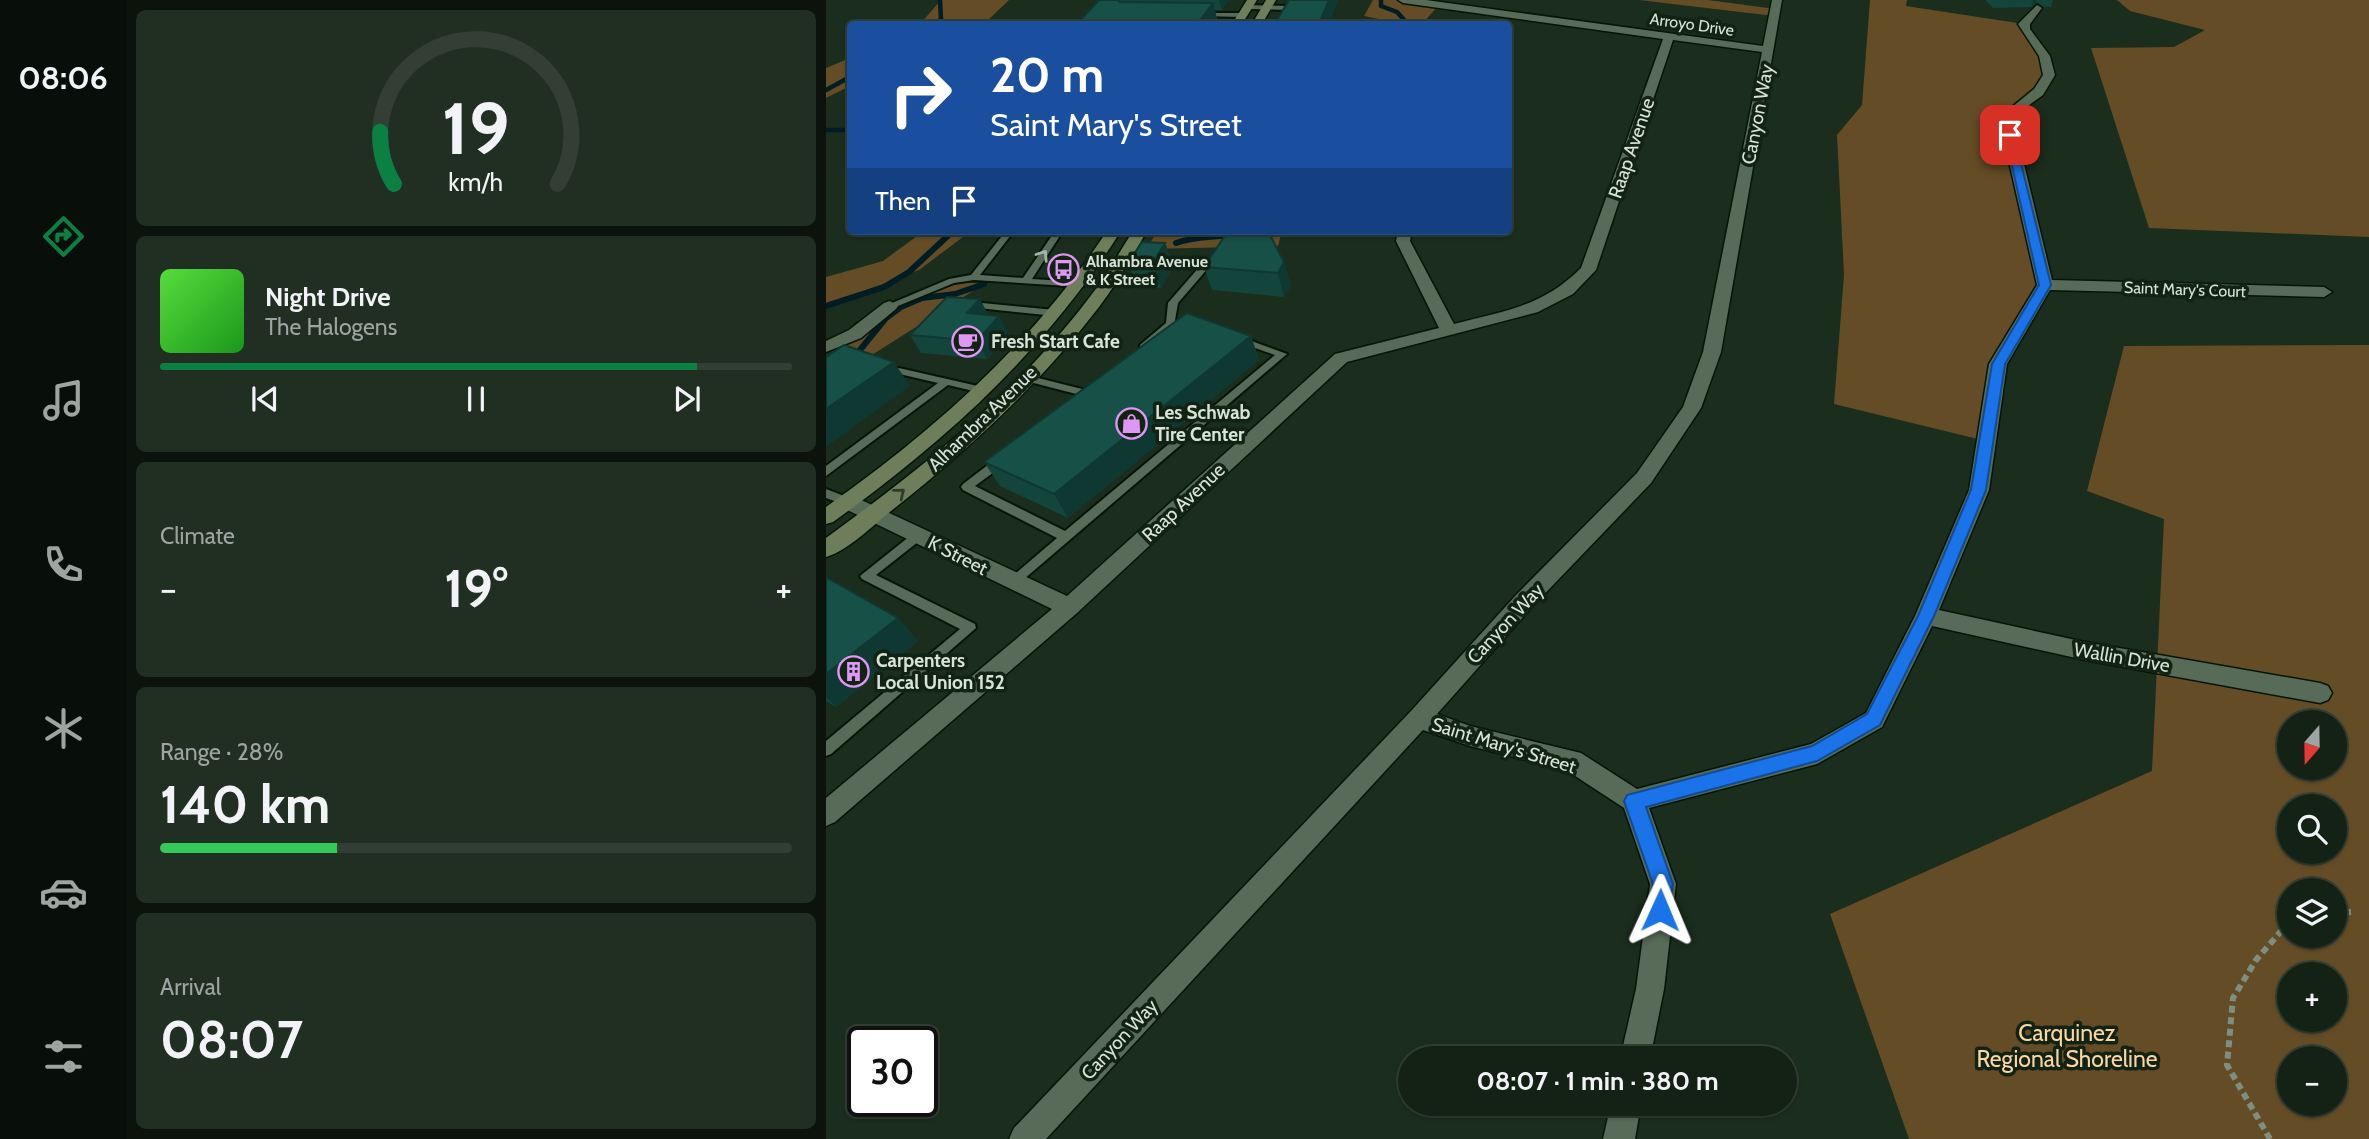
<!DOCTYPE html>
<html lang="en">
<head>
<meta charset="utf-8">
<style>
  :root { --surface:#142216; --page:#212f23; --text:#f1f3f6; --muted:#9da4a1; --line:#333f35; --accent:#0b8043 }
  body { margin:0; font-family:Cabin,sans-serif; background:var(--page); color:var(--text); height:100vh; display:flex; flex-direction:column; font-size:26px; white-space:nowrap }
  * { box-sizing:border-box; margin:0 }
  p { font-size:23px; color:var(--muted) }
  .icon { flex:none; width:38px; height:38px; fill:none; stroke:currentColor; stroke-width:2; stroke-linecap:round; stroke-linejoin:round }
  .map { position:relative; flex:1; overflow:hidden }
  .side { display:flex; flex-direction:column; gap:10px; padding:10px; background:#0b130c; width:700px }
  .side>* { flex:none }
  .hud { position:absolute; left:21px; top:21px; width:665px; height:214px; border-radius:7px; box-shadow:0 2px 5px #0004,0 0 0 2px var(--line); background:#1a4fa0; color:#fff; overflow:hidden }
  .needle { width:46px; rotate:200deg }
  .buttons { position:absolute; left:1451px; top:710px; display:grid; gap:14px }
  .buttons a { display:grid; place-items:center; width:70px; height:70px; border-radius:50%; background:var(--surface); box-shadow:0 2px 5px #0004,0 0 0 2px var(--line); font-size:35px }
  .speed { position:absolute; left:21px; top:1026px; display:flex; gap:14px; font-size:35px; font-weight:700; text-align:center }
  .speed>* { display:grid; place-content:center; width:91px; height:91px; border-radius:50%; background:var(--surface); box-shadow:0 2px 5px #0004,0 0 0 2px var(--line); line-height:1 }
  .speed .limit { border:4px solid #111; border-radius:10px; background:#fff; color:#111 }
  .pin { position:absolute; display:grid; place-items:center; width:60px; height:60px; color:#fff; margin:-30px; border-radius:14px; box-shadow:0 4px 10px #0006 }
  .me { position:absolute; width:77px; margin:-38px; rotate:1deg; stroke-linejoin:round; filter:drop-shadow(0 0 5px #0008) }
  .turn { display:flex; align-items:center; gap:24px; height:147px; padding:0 28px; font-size:32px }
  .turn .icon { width:91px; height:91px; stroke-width:2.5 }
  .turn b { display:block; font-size:49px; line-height:60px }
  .then { display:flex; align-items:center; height:66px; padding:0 28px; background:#0003; gap:14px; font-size:26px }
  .big { font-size:52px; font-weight:700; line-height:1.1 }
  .side .widget { flex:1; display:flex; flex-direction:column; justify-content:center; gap:10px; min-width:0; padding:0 24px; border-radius:10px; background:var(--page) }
  .side .dial { align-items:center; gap:0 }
  .dial svg { height:182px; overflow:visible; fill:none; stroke:var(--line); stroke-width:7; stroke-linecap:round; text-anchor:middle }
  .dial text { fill:var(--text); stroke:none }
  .song { display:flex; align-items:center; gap:21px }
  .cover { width:84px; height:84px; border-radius:10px; background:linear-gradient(135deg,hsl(110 70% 55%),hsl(120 70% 35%)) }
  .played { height:7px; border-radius:4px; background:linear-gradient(90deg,var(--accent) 85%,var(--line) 85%) }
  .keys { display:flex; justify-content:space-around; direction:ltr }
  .heat { display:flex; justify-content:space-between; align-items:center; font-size:38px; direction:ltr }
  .charge { height:10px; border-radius:5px; background:linear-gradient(90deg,#34c759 28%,var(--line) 0) }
  .trip { position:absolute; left:572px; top:1046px; width:399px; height:70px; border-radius:35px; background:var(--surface); box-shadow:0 2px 5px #0004,0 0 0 2px var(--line); font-weight:700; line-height:70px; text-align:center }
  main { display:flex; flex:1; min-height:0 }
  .dock { display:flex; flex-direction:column; width:126px; justify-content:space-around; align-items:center; background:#080e09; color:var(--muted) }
  .dock .icon { width:49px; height:49px }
  .dock .active { color:var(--accent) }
  .dock b { font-size:32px; color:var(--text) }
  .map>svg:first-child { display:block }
</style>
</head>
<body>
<main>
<nav class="dock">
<b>08:06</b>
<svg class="icon active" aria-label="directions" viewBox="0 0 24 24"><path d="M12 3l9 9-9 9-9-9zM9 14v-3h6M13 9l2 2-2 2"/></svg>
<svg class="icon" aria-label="music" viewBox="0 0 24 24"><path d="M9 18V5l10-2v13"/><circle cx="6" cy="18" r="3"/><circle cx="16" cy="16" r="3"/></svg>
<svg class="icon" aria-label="phone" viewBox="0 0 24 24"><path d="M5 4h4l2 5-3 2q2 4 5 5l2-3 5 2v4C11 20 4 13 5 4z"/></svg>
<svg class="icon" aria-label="climate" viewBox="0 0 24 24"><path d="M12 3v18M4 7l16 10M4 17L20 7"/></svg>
<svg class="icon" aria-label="car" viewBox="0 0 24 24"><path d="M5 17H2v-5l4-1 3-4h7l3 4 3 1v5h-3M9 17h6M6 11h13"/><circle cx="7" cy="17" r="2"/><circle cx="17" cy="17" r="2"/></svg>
<svg class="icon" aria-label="filters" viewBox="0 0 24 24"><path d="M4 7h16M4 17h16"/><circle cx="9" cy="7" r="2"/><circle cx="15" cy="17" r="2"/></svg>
</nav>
<section class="side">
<div class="widget dial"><svg viewBox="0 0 100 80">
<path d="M14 69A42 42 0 1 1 86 69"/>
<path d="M14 69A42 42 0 0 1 8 46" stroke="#0b8043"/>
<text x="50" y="56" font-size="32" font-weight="700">19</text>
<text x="50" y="72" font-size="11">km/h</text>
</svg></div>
<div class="widget">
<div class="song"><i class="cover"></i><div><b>Night Drive</b><p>The Halogens</p></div></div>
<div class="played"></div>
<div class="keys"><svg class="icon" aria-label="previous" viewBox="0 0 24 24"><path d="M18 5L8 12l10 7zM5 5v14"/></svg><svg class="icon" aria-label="pause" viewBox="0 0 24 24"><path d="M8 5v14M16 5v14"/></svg><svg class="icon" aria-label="next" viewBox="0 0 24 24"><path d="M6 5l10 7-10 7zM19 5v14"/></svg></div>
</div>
<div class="widget"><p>Climate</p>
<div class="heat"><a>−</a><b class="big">19°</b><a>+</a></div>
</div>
<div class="widget"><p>Range · 28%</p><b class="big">140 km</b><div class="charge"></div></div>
<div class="widget"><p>Arrival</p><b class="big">08:07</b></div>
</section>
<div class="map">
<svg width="1543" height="1139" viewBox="0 0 1543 1139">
  <rect width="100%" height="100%" fill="#1b2d1d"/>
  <!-- green -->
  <g fill="#644c26" fill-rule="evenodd">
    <polygon points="115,0 183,0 160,22 94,24"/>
    <polygon points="547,0 577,0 613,5 596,24 566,24 567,22 538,16"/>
    <polygon points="813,0 882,0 950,9 948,16"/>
    <polygon points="1044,0 1081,0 1080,6 1198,24 1223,59 1223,77 1186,112 1219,285 1172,364 1160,441 1008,404 1018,275 1011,135 1036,105"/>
    <polygon points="1291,0 1543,0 1543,237 1323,228 1265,48 1348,47 1379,30 1304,11"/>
    <polygon points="24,58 24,86 0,98 0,68"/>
    <polygon points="98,231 145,231 93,270 0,306 0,277 57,261"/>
    <polygon points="331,231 456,231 452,246 321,249"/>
    <polygon points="126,281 158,284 0,384 0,361 64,306"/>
    <path d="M1543 345V1139H1083L1004 914 1326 771 1338 519 1261 491 1298 346ZM1463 723H1508V768H1463ZM1463 807H1508V852H1463ZM1463 891H1508V936H1463ZM1463 975H1508V1020H1463ZM1463 1059H1508V1104H1463Z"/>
  </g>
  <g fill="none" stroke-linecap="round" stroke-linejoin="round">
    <!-- stream-far1 -->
    <g stroke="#001d24" stroke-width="4.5">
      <polyline points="555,0 555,6 571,12 582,24"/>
      <polyline points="110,24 115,19 114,0"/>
      <polyline points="0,90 24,77"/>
      <polyline points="0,130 24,130"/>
    </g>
    <!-- stream -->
    <g stroke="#001d24" stroke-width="6">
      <path d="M350 243C374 234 399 239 423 231"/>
      <polyline points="0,306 58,287 83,272 127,231"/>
      <polyline points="29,356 60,318 75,307 96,298 129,294 158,284"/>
    </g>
    <defs>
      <g id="lane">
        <polygon points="465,0 471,0 463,10 421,9 418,7 421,5 461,6"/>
        <polygon points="375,13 416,13 419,15 416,17 373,16"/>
        <polygon points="180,231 188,231 154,275 197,278 229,231 237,231 206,279 254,282 257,283 257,287 148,280 128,283 67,308 64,309 59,306 123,279 145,275"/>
        <polygon points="378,264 383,267 352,303 348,326 320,349 314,349 314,345 340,323 342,303 375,265"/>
        <polygon points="146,302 229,310 234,313 229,316 143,307 143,303"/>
        <polygon points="412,336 461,354 191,585 183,585 181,582 183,579 231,538 137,490 135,487 137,484 171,458 179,458 181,461 179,464 149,486 239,531 449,355 409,341 407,339"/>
        <polygon points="73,368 156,387 161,390 156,393 122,385 0,476 0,466 112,383 69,373 69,369"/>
        <polygon points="200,375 260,390 266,387 271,390 262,397 196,380 196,376"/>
        <polygon points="0,489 26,499 28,502 22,506 0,498"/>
        <polygon points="93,531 97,532 99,535 97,538 50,575 149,624 150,628 5,754 0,756 0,741 134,629 36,579 34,576 89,532"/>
      </g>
      <g id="street">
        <path d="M572 0H600L937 46 946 0H956L895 352 875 408 825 483 706 607 611 714 644 726 755 753 811 789 985 744 1040 713 1089 616 1143 490 1163 364 1211 285 1177 135 1180 112 1208 89 1217 75 1213 56 1192 24 1211 5 1216 8 1204 24V29L1224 56 1229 75 1217 95 1192 113 1191 135 1226 280 1498 287 1506 292 1498 297 1224 290 1181 364 1163 490 1113 610 1259 642 1494 683 1502 686 1506 693 1502 700 1494 703 1259 660 1106 626 1056 727 991 764 823 808 850 884 838 989 824 1059H794L810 989 824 884 798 808 740 770 644 746 597 730 220 1139H183L188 1128 585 711 690 595 811 473 857 407 877 352 936 52 847 40 770 270 747 294 712 312 521 362 251 613 9 822 0 826V798L226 609 15 507 12 502 15 497H29L241 596 509 354 613 328 570 241 572 231H586L584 241 628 324C678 311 716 307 755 268L837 39 577 3Z"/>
        <polygon points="64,301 72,306 70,309 35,338 0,352 0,341 23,330 58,303"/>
        <polygon points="785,1104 815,1104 809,1139 777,1139"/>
      </g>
      <g id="secondary">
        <polygon points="421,0 431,0 416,24 406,24"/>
        <polygon points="440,0 450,0 436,24 426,24"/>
        <path d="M281 231H295C219 351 122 439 7 522L0 524V507C109 430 207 343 281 231Z"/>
        <path d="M307 231H321C306 257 291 283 273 307 214 384 141 451 65 511 46 526 23 550 0 557V538C95 469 191 393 263 298 280 277 292 254 307 231Z"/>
      </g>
    </defs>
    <!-- lane casing -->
    <use href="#lane" stroke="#051506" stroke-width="4"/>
    <!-- street casing -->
    <use href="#street" stroke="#051506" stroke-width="3"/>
    <!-- secondary casing -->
    <use href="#secondary" stroke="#051506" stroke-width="3"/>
    <!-- path -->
    <g stroke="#7f8e80" stroke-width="6" stroke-dasharray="7 4.5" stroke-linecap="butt">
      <polyline points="1508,913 1525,912"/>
      <polyline points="1444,1139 1401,1065 1407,998 1430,960 1463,922"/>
    </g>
    <!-- lane -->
    <use href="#lane" fill="#576b58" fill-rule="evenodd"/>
    <!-- street -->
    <use href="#street" fill="#576b58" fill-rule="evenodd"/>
    <!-- secondary -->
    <use href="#secondary" fill="#6f7e5a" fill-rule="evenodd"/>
  </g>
  <!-- wall -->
  <g fill="#13453d">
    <polygon points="273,0 403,0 396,10 389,10 391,19 387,24 251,24"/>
    <polygon points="1159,0 1227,0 1225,7 1218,7 1211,2 1205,7 1167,8"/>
    <polygon points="339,243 348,266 335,288 311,287 302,263"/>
    <polygon points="458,262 465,286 458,297 386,290 378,267"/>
    <polygon points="162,315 183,334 161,359 95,353 84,335"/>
    <polygon points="425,336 433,360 242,518 174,486 158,462"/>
    <polygon points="0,577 72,618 92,641 10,707 0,701"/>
  </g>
  <!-- shaded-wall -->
  <g fill="#0f3832">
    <polygon points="393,0 403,0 396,10"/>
    <polygon points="503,0 513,0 503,24 493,24"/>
    <polygon points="1207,0 1211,0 1211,2 1205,7"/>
    <polygon points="387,3 391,19 387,24 371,24"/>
    <polygon points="339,243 348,266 335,288 326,264"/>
    <polygon points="458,262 465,286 458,297 452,273"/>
    <polygon points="154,299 164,318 141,313"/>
    <polygon points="173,316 183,334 161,359 151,341"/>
    <polygon points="425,336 433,360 242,518 228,494"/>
    <polygon points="68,362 84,386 0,447 0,409"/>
    <polygon points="72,618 92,641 10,707 0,697 0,674"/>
  </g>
  <!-- building -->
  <g fill="#165047" stroke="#0f3832" stroke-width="2">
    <polygon points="273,0 292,0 294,2 387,3 371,24 251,24"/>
    <polygon points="463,0 503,0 493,24 442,24 446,20 451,20"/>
    <polygon points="402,231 442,231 458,262 452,273 378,267"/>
    <polygon points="316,242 339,243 326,264 302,263"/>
    <polygon points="121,297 154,299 141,313 173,316 151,341 84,335"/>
    <polygon points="361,313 425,336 228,494 158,462"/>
    <polygon points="18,345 68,362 0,409 0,357"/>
    <polygon points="0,577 72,618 0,674"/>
  </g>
  <!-- one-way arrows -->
  <defs><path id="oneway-chevron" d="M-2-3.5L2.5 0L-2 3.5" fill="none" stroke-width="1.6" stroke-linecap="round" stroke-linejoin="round" transform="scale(1.75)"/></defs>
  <use stroke="#a5b4a5" href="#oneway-chevron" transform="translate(217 255) rotate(-56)"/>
  <use stroke="#2e3e28" href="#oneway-chevron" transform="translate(74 493) rotate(-39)"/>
  <!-- route -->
  <polygon fill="#1a73e8" stroke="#114b97" stroke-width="2" points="1184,132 1188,135 1225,285 1179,364 1160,490 1108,616 1054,725 991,761 820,807 847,884 841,917 834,920 826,917 823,910 827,884 798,801 801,795 986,746 1041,714 1092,616 1145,490 1166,364 1213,285 1179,135"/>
  <!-- icons -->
  <defs>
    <symbol id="bus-ring" viewBox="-11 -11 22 22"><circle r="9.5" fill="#122313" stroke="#de98f3" stroke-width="1.5"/><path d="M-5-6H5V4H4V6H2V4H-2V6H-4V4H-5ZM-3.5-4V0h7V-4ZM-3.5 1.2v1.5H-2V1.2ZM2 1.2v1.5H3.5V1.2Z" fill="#de98f3"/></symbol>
    <symbol id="cafe-ring" viewBox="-11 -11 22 22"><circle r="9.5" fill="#122313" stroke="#de98f3" stroke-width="1.5"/><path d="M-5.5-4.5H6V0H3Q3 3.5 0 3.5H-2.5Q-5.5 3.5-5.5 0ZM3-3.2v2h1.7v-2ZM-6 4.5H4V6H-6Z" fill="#de98f3"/></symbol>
    <symbol id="shop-ring" viewBox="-11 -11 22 22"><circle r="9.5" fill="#122313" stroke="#de98f3" stroke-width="1.5"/><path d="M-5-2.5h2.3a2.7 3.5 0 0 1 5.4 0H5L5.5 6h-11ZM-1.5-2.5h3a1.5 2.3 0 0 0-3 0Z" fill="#de98f3"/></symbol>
    <symbol id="building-ring" viewBox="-11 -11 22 22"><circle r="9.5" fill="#122313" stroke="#de98f3" stroke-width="1.5"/><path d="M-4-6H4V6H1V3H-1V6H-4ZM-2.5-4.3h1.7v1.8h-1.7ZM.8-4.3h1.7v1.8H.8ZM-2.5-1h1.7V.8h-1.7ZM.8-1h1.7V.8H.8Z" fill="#de98f3"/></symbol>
  </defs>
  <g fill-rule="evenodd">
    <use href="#bus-ring" x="220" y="252" width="35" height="35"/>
    <use href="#cafe-ring" x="124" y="324" width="35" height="35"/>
    <use href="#shop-ring" x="288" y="406" width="35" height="35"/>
    <use href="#building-ring" x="10" y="654" width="35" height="35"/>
  </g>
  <g text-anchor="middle" stroke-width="7" stroke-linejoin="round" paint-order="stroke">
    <!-- far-street labels -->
    <g font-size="16" fill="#d9e4d9" stroke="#122313">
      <text transform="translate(866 24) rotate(8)" y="6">Arroyo Drive</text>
      <text transform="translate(1359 289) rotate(2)" y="6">Saint Mary's Court</text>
    </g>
    <!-- far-poi labels -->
    <g font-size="16" font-weight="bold" fill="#d9e4d9" stroke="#122313" text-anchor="start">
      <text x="260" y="267">Alhambra Avenue<tspan x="260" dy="18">&amp; K Street</tspan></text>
    </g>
    <!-- street labels -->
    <g font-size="19" fill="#d9e4d9" stroke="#122313">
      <text transform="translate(931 114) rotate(-79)" y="7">Canyon Way</text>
      <text transform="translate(805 148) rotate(-71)" y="7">Raap Avenue</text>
      <text transform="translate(156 418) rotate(-44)" y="7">Alhambra Avenue</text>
      <text transform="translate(357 502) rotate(-43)" y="7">Raap Avenue</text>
      <text transform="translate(132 555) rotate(27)" y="7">K Street</text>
      <text transform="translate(679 623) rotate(-47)" y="7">Canyon Way</text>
      <text transform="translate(1296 657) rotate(10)" y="7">Wallin Drive</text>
      <text transform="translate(678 745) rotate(17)" y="7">Saint Mary's Street</text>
      <text transform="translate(293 1039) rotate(-47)" y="7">Canyon Way</text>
    </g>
    <!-- poi labels -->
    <g font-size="19" font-weight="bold" fill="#d9e4d9" stroke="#122313" text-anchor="start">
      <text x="165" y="348">Fresh Start Cafe</text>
      <text x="329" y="419">Les Schwab<tspan x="329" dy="22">Tire Center</tspan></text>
      <text x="50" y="667">Carpenters<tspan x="50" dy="22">Local Union 152</tspan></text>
    </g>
    <!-- near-park labels -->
    <g font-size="23" fill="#fbd7a3" stroke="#122313">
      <text x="1241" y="1041">Carquinez<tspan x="1241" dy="26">Regional Shoreline</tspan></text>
    </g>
  </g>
</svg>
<div class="buttons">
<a><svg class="needle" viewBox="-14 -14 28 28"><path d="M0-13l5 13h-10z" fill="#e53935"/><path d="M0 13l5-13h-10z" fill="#9da4a1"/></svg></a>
<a><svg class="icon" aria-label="search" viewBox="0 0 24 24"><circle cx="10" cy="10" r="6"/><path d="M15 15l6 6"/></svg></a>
<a><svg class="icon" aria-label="layers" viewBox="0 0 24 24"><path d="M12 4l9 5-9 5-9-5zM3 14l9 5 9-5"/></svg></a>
<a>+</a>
<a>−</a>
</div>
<div class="speed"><div class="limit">30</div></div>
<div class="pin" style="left:1184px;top:135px;background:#d93025"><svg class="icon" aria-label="arrive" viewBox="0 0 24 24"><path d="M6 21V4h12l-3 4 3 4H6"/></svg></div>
<svg class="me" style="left:834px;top:910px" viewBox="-20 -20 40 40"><path d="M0-17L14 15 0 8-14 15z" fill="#1a73e8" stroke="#fff" stroke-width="4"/></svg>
<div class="trip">08:07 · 1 min · 380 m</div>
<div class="hud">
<div class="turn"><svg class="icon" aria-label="right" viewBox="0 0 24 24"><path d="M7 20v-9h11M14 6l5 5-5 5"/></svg><div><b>20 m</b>Saint Mary's Street</div></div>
<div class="then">Then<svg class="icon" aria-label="arrive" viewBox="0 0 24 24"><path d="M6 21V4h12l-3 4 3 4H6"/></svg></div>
</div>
</div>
</main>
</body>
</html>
